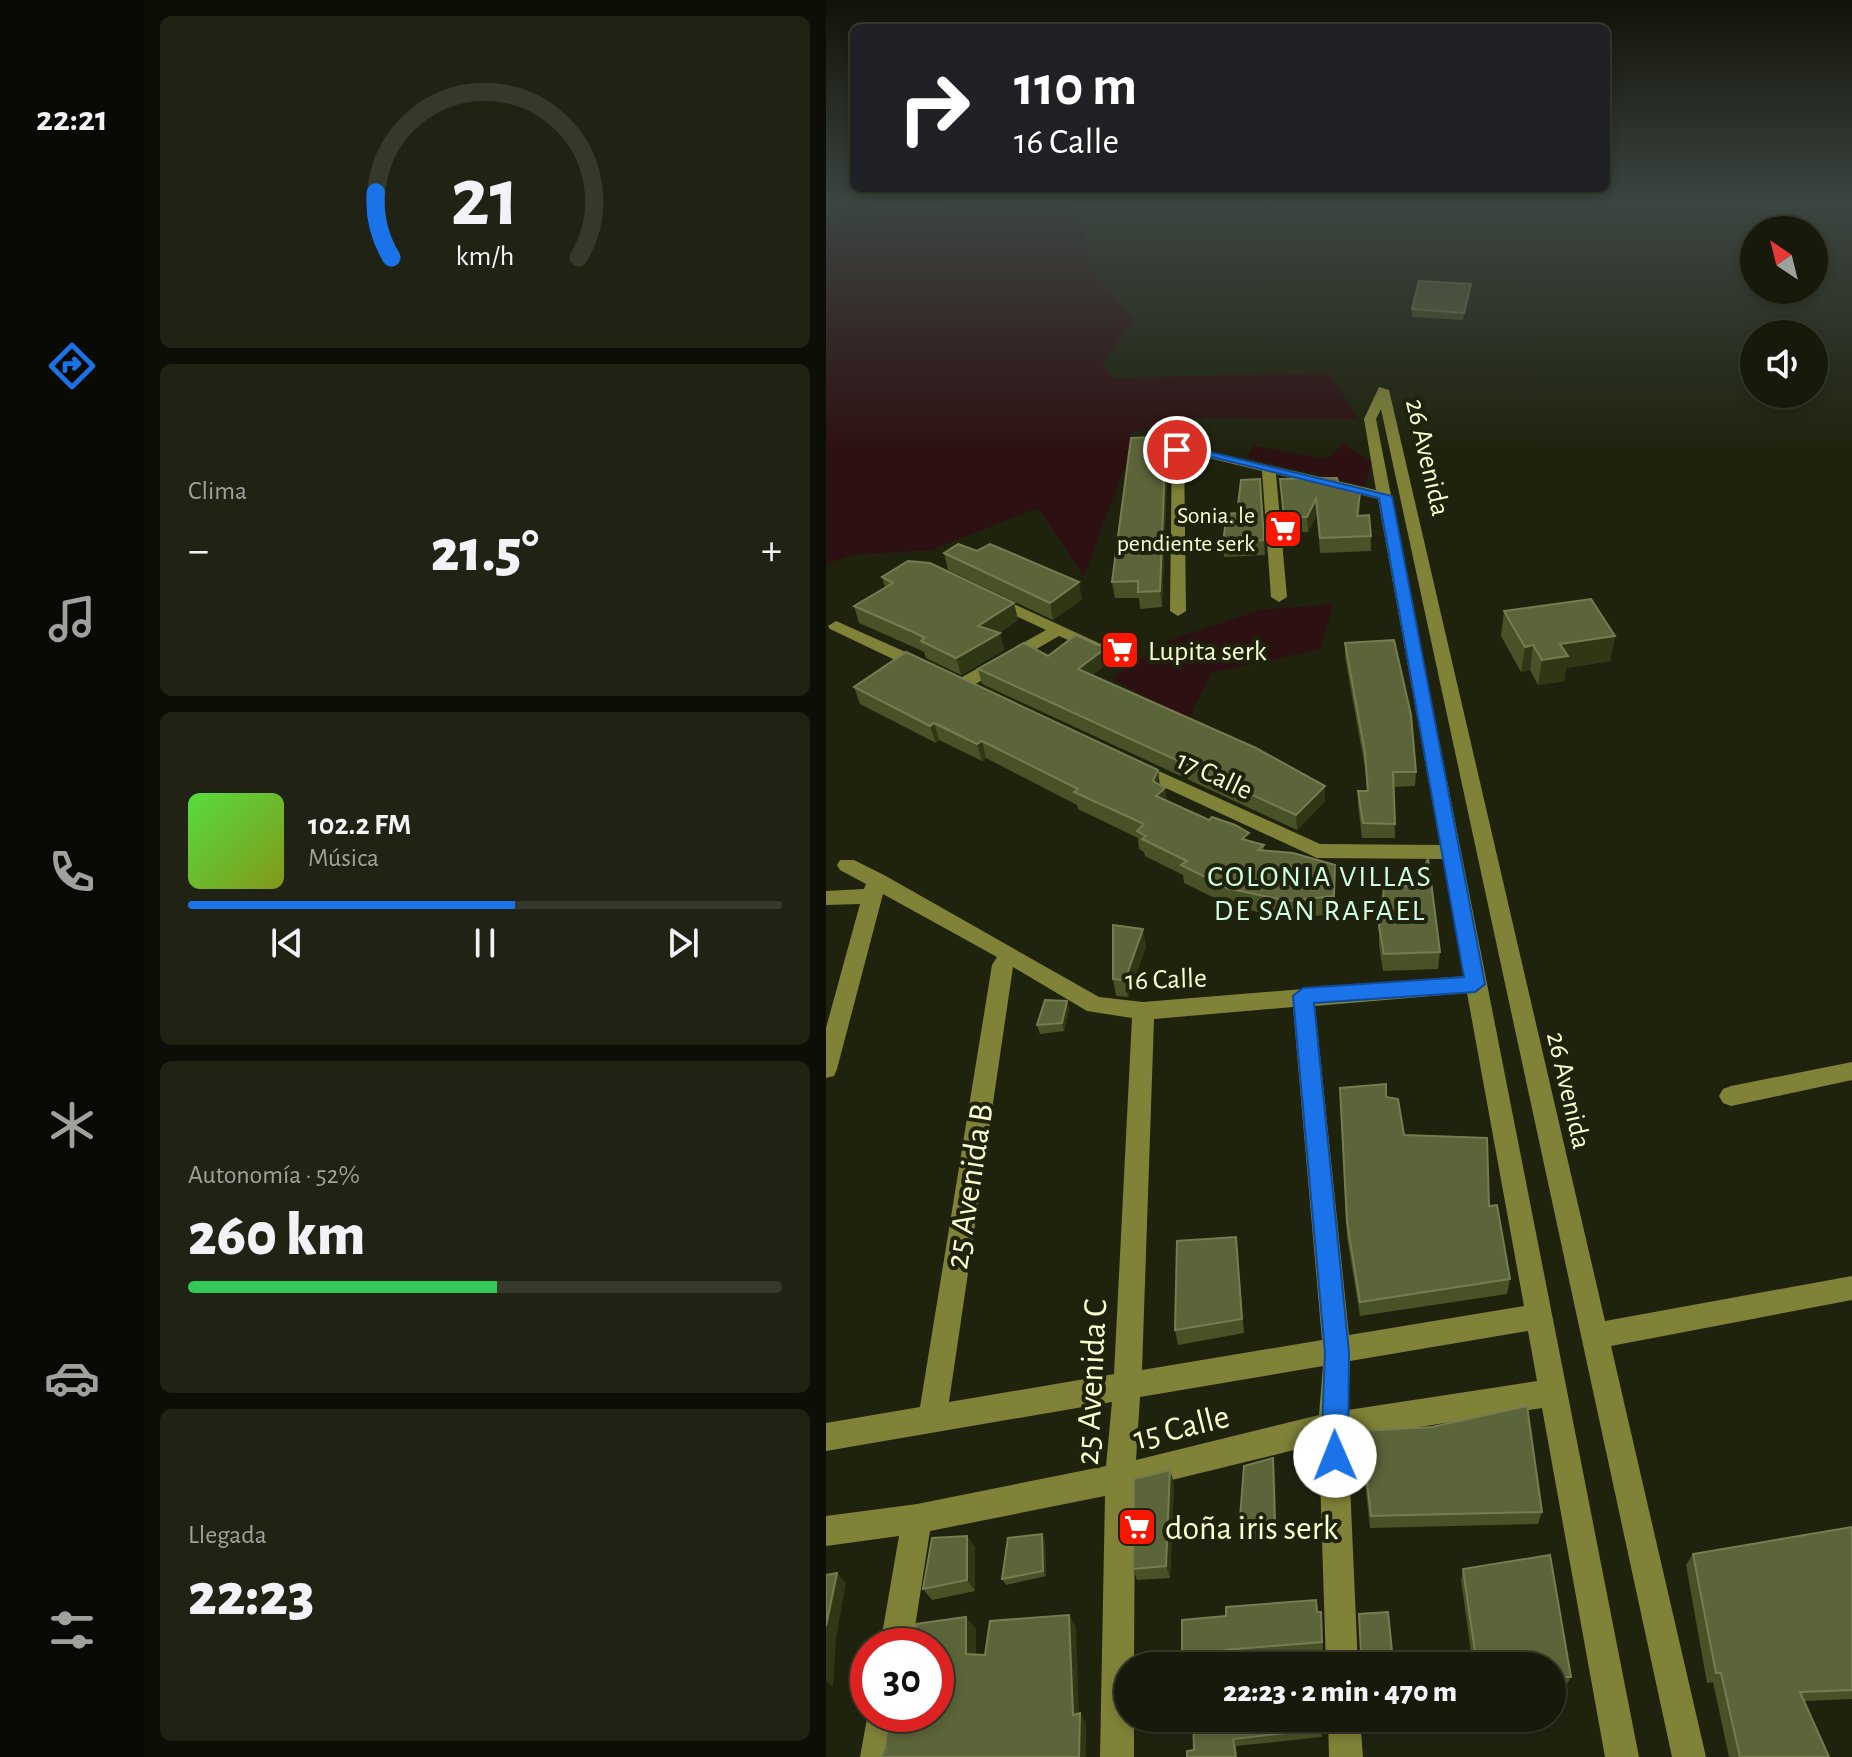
<!DOCTYPE html>
<html lang="es">
<head>
<meta charset="utf-8">
<style>
  :root { --surface:#171a0a; --page:#202313; --text:#f1f3f6; --muted:#9ea19c; --line:#36382b; --accent:#1a73e8 }
  body { margin:0; font-family:"Alegreya Sans",sans-serif; background:var(--page); color:var(--text); height:100vh; display:flex; flex-direction:column; font-size:30px; white-space:nowrap }
  * { box-sizing:border-box; margin:0 }
  p { font-size:26px; color:var(--muted) }
  .icon { flex:none; width:44px; height:44px; fill:none; stroke:currentColor; stroke-width:2; stroke-linecap:round; stroke-linejoin:round }
  .map { position:relative; flex:1; overflow:hidden }
  .drawer { display:flex; flex-direction:column; gap:16px; padding:16px; background:#0d0e06; width:682px }
  .drawer>* { flex:none }
  .top-card { position:absolute; left:24px; top:24px; width:760px; height:168px; border-radius:12px; box-shadow:0 4px 12px #0003,0 0 0 2px var(--line); background:#202124; color:#fff; overflow:hidden }
  .needle { width:52px; rotate:325deg }
  .buttons { position:absolute; left:914px; top:216px; display:grid; gap:16px }
  .buttons a { display:grid; place-items:center; width:88px; height:88px; border-radius:50%; background:var(--surface); box-shadow:0 4px 12px #0003,0 0 0 2px var(--line); font-size:40px }
  .speed { position:absolute; left:24px; top:1628px; display:flex; gap:16px; font-size:40px; font-weight:700; text-align:center }
  .speed>* { display:grid; place-content:center; width:104px; height:104px; border-radius:50%; background:var(--surface); box-shadow:0 4px 12px #0003,0 0 0 2px var(--line); line-height:1 }
  .speed .limit { border:12px solid #d22; background:#fff; color:#111 }
  .pin { position:absolute; display:grid; place-items:center; width:68px; height:68px; color:#fff; margin:-34px; border:4px solid #fff; border-radius:50%; box-shadow:0 2px 8px #0007 }
  .me { position:absolute; width:88px; margin:-44px; rotate:359deg; stroke-linejoin:round; filter:drop-shadow(0 0 6px #0008) }
  .turn { display:flex; align-items:center; gap:28px; height:168px; padding:0 32px; font-size:36px }
  .turn .icon { width:104px; height:104px; stroke-width:2.5 }
  .turn b { display:block; font-size:56px; line-height:68px }
  .big { font-size:60px; font-weight:800; line-height:1.1 }
  .drawer .tile { flex:1; display:flex; flex-direction:column; justify-content:center; gap:12px; min-width:0; padding:0 28px; border-radius:12px; background:var(--page) }
  .drawer .dial { align-items:center; gap:0 }
  .dial svg { height:208px; overflow:visible; fill:none; stroke:var(--line); stroke-width:7; stroke-linecap:round; text-anchor:middle }
  .dial text { fill:var(--text); stroke:none }
  .song { display:flex; align-items:center; gap:24px }
  .cover { width:96px; height:96px; border-radius:12px; background:linear-gradient(135deg,hsl(110 70% 55%),hsl(70 70% 35%)) }
  .played { height:8px; border-radius:4px; background:linear-gradient(90deg,var(--accent) 55%,var(--line) 55%) }
  .keys { display:flex; justify-content:space-around; direction:ltr }
  .heat { display:flex; justify-content:space-between; align-items:center; font-size:44px; direction:ltr }
  .charge { height:12px; border-radius:6px; background:linear-gradient(90deg,#34c759 52%,var(--line) 0) }
  .trip { position:absolute; left:288px; top:1652px; width:452px; height:80px; border-radius:40px; background:var(--surface); box-shadow:0 4px 12px #0003,0 0 0 2px var(--line); font-weight:800; line-height:80px; text-align:center }
  main { display:flex; flex:1; min-height:0 }
  .tab-bar { display:flex; flex-direction:column; width:144px; justify-content:space-around; align-items:center; background:#090a04; color:var(--muted) }
  .tab-bar .icon { width:56px; height:56px }
  .tab-bar .selected { color:var(--accent) }
  .tab-bar b { font-size:36px; color:var(--text) }
  .map>svg:first-child { display:block }
</style>
</head>
<body>
<main>
<nav class="tab-bar">
<b>22:21</b>
<svg class="icon selected" aria-label="directions" viewBox="0 0 24 24"><path d="M12 3l9 9-9 9-9-9zM9 14v-3h6M13 9l2 2-2 2"/></svg>
<svg class="icon" aria-label="music" viewBox="0 0 24 24"><path d="M9 18V5l10-2v13"/><circle cx="6" cy="18" r="3"/><circle cx="16" cy="16" r="3"/></svg>
<svg class="icon" aria-label="phone" viewBox="0 0 24 24"><path d="M5 4h4l2 5-3 2q2 4 5 5l2-3 5 2v4C11 20 4 13 5 4z"/></svg>
<svg class="icon" aria-label="climate" viewBox="0 0 24 24"><path d="M12 3v18M4 7l16 10M4 17L20 7"/></svg>
<svg class="icon" aria-label="car" viewBox="0 0 24 24"><path d="M5 17H2v-5l4-1 3-4h7l3 4 3 1v5h-3M9 17h6M6 11h13"/><circle cx="7" cy="17" r="2"/><circle cx="17" cy="17" r="2"/></svg>
<svg class="icon" aria-label="filters" viewBox="0 0 24 24"><path d="M4 7h16M4 17h16"/><circle cx="9" cy="7" r="2"/><circle cx="15" cy="17" r="2"/></svg>
</nav>
<section class="drawer">
<div class="tile dial"><svg viewBox="0 0 100 80">
<path d="M14 69A42 42 0 1 1 86 69"/>
<path d="M14 69A42 42 0 0 1 8 44" stroke="#1a73e8"/>
<text x="50" y="56" font-size="32" font-weight="700">21</text>
<text x="50" y="72" font-size="11">km/h</text>
</svg></div>
<div class="tile"><p>Clima</p>
<div class="heat"><a>−</a><b class="big">21.5°</b><a>+</a></div>
</div>
<div class="tile">
<div class="song"><i class="cover"></i><div><b>102.2 FM</b><p>Música</p></div></div>
<div class="played"></div>
<div class="keys"><svg class="icon" aria-label="previous" viewBox="0 0 24 24"><path d="M18 5L8 12l10 7zM5 5v14"/></svg><svg class="icon" aria-label="pause" viewBox="0 0 24 24"><path d="M8 5v14M16 5v14"/></svg><svg class="icon" aria-label="next" viewBox="0 0 24 24"><path d="M6 5l10 7-10 7zM19 5v14"/></svg></div>
</div>
<div class="tile"><p>Autonomía · 52%</p><b class="big">260 km</b><div class="charge"></div></div>
<div class="tile"><p>Llegada</p><b class="big">22:23</b></div>
</section>
<div class="map">
<svg width="1026" height="1757" viewBox="0 0 1026 1757">
  <rect width="100%" height="100%" fill="#1f230e"/>
  <!-- green -->
  <g fill="#2d1112">
    <polygon points="135,204 244,204 255,216 262,266 309,321 276,362 287,378 503,373 532,419 369,418 305,433 305,450 258,576 212,508 105,550 27,555 0,564 0,222"/>
    <polygon points="517,444 546,462 539,486 421,458 427,446 501,459"/>
    <polygon points="507,604 494,649 385,673 362,721 285,678 344,640 435,610"/>
  </g>
  <g fill="none" stroke-linecap="round" stroke-linejoin="round">
    <!-- minor -->
    <g fill="#808238" fill-rule="evenodd">
      <path d="M553 387 563 390 779 1321 1026 1276V1300L785 1346 880 1757H846L555 409 550 419 813 1757H779L716 1408 522 1438 532 1666H500L493 1444 309 1489 308 1666H302V1718H308V1757H274L279 1496 104 1531 86 1646H54L73 1536 0 1546V1516L91 1504 280 1466 286 1402 0 1451V1423L94 1407 166 965 171 957 57 894 11 1069 8 1076 0 1078V1028L34 904 0 905V891L38 889 40 884 14 870 11 865 14 860H28L58 875 273 997 317 1002 638 976 617 859 491 858 303 771 300 767 303 763H315L494 844 614 845 552 499 450 474 461 597 453 602 445 597 436 471 358 452 360 611 352 616 344 611 346 443 550 490 538 419ZM187 967 261 1011 306 1018 288 1374 123 1402ZM641 993 698 1306 523 1335 489 1006ZM467 1007 496 1340 316 1370 328 1019ZM702 1331 711 1381 522 1410 524 1361ZM497 1366 493 1415 310 1460 314 1397Z"/>
      <polygon points="166,594 277,645 279,648 271,653 233,636 141,689 129,689 129,681 220,630 160,602 158,599"/>
      <polygon points="10,621 102,662 104,666 102,670 90,670 4,629 2,626"/>
      <polygon points="1026,1062 1026,1080 905,1106 897,1103 893,1096 897,1089 905,1086"/>
      <polygon points="42,1713 74,1714 68,1757 34,1757"/>
      <polygon points="502,1718 534,1718 537,1757 503,1757"/>
    </g>
  </g>
  <!-- wall -->
  <g fill="#495127">
    <polygon points="645,284 645,291 637,320 586,317 586,309"/>
    <polygon points="341,431 343,446 343,474 341,475 336,607 314,609 313,598 289,598 286,582 330,437"/>
    <polygon points="434,479 439,555 398,557 397,542 411,513"/>
    <polygon points="454,479 513,486 527,492 534,507 533,516 545,536 545,551 494,553 491,514 482,532 458,532"/>
    <polygon points="151,551 256,599 227,620 122,570 118,553"/>
    <polygon points="56,577 188,603 192,620 173,633 174,633 178,650 135,675 100,658 98,652 92,649 33,623 28,606 59,587"/>
    <polygon points="678,611 789,636 784,661 740,668 738,681 712,685 704,670 695,672 675,636"/>
    <polygon points="519,643 590,772 589,786 568,787 569,838 536,838 532,805 532,791 541,791 539,768 519,657"/>
    <polygon points="271,645 284,645 286,660 266,675 499,801 471,830 156,684 152,669"/>
    <polygon points="28,687 332,770 334,785 341,801 424,841 438,845 438,851 509,865 508,914 462,919 403,905 358,883 357,875 319,856 318,852 313,849 312,838 252,809 251,805 160,758 156,761 113,740 110,743 34,704"/>
    <polygon points="553,927 614,952 612,969 557,971 553,945"/>
    <polygon points="320,946 302,997 290,996 287,979"/>
    <polygon points="241,1001 243,1009 238,1031 214,1034 211,1025"/>
    <polygon points="514,1088 560,1097 578,1135 663,1206 684,1279 681,1294 534,1316 521,1237"/>
    <polygon points="410,1237 418,1333 352,1345 349,1330"/>
    <polygon points="535,1431 716,1512 712,1524 544,1528 535,1444"/>
    <polygon points="449,1471 450,1536 415,1543 413,1531"/>
    <polygon points="348,1483 344,1578 311,1580 307,1569"/>
    <polygon points="1026,1527 1026,1699 978,1701 1003,1757 903,1757 887,1682 881,1683 860,1565 867,1554"/>
    <polygon points="141,1536 149,1548 149,1591 106,1600 97,1589"/>
    <polygon points="219,1540 220,1576 180,1585 176,1579"/>
    <polygon points="637,1569 745,1677 740,1686 726,1686 726,1666 647,1666 635,1580"/>
    <polygon points="491,1612 495,1612 497,1652 401,1660 356,1658"/>
    <polygon points="533,1614 566,1651 566,1656 535,1658"/>
    <polygon points="367,1718 494,1718 496,1737 410,1746 411,1757 361,1757 368,1750"/>
  </g>
  <!-- shaded-wall -->
  <g fill="#303715">
    <polygon points="645,284 645,291 637,320 638,313"/>
    <polygon points="341,431 343,446 343,474 341,475 336,607 334,591 336,461"/>
    <polygon points="534,493 534,507 530,531 531,516"/>
    <polygon points="490,499 491,514 482,532 481,517"/>
    <polygon points="253,582 256,599 227,620 224,603"/>
    <polygon points="188,603 192,620 157,643 174,633 178,650 135,675 130,658 152,626"/>
    <polygon points="789,636 784,661 740,668 738,681 712,685 716,660 734,644"/>
    <polygon points="284,645 286,660 255,684 252,669"/>
    <polygon points="707,645 704,670 695,672 699,647"/>
    <polygon points="108,723 113,740 110,743 104,726"/>
    <polygon points="156,741 160,758 156,761 151,744"/>
    <polygon points="332,770 334,788 339,788 342,805 332,813 327,781"/>
    <polygon points="499,786 499,801 471,830 470,815"/>
    <polygon points="317,929 320,946 302,997 299,980"/>
    <polygon points="241,1001 243,1009 238,1031 236,1023"/>
    <polygon points="447,1458 449,1471 450,1536 449,1524"/>
    <polygon points="344,1470 348,1483 344,1578 340,1566"/>
    <polygon points="216,1534 219,1540 220,1576 217,1571"/>
    <polygon points="141,1536 149,1548 149,1591 141,1580"/>
    <polygon points="11,1573 20,1583 10,1638 7,1687 0,1681 0,1626"/>
    <polygon points="243,1615 250,1627 253,1719 254,1713 260,1723 260,1757 253,1757 247,1715"/>
    <polygon points="140,1617 150,1629 150,1665 140,1654"/>
  </g>
  <!-- building -->
  <g fill="#5c6439" stroke="#757c50" stroke-width="2">
    <polygon points="593,281 645,284 638,313 586,309"/>
    <polygon points="341,431 341,458 336,461 339,461 334,591 312,592 312,581 286,582 305,438 330,437"/>
    <polygon points="511,478 513,486 525,485 527,492 534,493 531,516 543,515 545,536 494,538 490,499 481,517 458,517 454,479"/>
    <polygon points="434,479 438,540 397,542 401,514 411,513 415,480"/>
    <polygon points="132,544 151,551 164,544 253,582 224,603 118,553"/>
    <polygon points="82,561 104,563 188,603 152,626 174,633 130,658 95,641 99,638 87,632 28,606 67,583 56,577"/>
    <polygon points="765,599 789,636 734,644 742,656 716,660 707,645 699,647 678,611"/>
    <polygon points="250,635 271,645 284,645 252,669 430,748 499,786 470,815 152,669 198,643 222,656"/>
    <polygon points="568,640 585,715 590,772 567,772 569,824 537,823 532,791 542,791 539,753 519,643"/>
    <polygon points="80,652 332,770 327,781 339,788 330,796 383,820 386,817 409,825 423,833 416,839 438,845 432,850 467,853 509,865 508,896 461,901 401,888 355,865 361,861 316,839 320,836 311,831 318,824 248,792 252,789 156,741 151,744 108,723 104,726 28,687"/>
    <polygon points="602,858 614,952 558,954 553,927 559,880 590,889"/>
    <polygon points="287,925 317,929 299,980 287,979"/>
    <polygon points="219,1000 241,1001 236,1023 211,1025"/>
    <polygon points="560,1084 560,1097 572,1099 578,1135 661,1138 663,1206 671,1205 684,1279 534,1302 521,1222 514,1088"/>
    <polygon points="410,1237 416,1319 349,1330 351,1241"/>
    <polygon points="701,1406 716,1512 545,1516 535,1431 606,1427"/>
    <polygon points="447,1458 449,1524 413,1531 418,1466"/>
    <polygon points="344,1470 340,1566 307,1569 308,1479"/>
    <polygon points="1026,1527 1026,1690 974,1692 1003,1757 914,1757 895,1673 890,1673 867,1554"/>
    <polygon points="216,1534 217,1571 176,1579 182,1538"/>
    <polygon points="141,1536 141,1580 97,1589 106,1538"/>
    <polygon points="724,1555 745,1677 726,1677 726,1666 651,1666 637,1569"/>
    <polygon points="11,1573 0,1626 0,1575"/>
    <polygon points="490,1600 491,1612 495,1612 496,1642 398,1650 400,1666 309,1666 309,1664 356,1658 356,1620 400,1616 400,1607"/>
    <polygon points="562,1612 566,1651 535,1653 533,1614"/>
    <polygon points="243,1615 247,1715 254,1713 253,1757 55,1757 59,1748 63,1714 110,1714 110,1646 85,1646 90,1624 140,1617 140,1654 159,1655 164,1621"/>
    <polygon points="367,1718 494,1718 495,1729 407,1739 410,1757 361,1757 361,1751 368,1750"/>
  </g>
  <!-- sky -->
  <linearGradient id="sky" x2="0" y2="1"><stop stop-color="#111308"/><stop offset="0.45" stop-color="#3c4541"/><stop offset="1" stop-color="#3c4541" stop-opacity="0"/></linearGradient>
  <rect width="1026" height="450" fill="url(#sky)"/>
  <!-- route -->
  <polygon fill="#1a73e8" stroke="#114b97" stroke-width="2" points="347,443 566,496 659,984 649,992 488,1003 523,1353 522,1456 518,1465 509,1469 499,1465 495,1456 499,1353 467,996 477,988 638,977 553,498 357,450 347,452"/>
  <!-- icons -->
  <defs>
    <symbol id="supermarket-square" viewBox="-11 -11 22 22"><rect x="-9" y="-9" width="18" height="18" rx="4" fill="#fa1700" stroke="#1f230e"/><path d="M-6-5.5h2.5l.6 2H6L4.5 2H-2.5L-4.4-4H-6ZM-1.5 3.2a1.3 1.3 0 1 0 .1 0ZM3 3.2a1.3 1.3 0 1 0 .1 0Z" fill="#fff"/></symbol>
  </defs>
  <g fill-rule="evenodd">
    <use href="#supermarket-square" x="435" y="507" width="44" height="44"/>
    <use href="#supermarket-square" x="272" y="628" width="44" height="44"/>
    <use href="#supermarket-square" x="289" y="1505" width="44" height="44"/>
  </g>
  <g text-anchor="middle" stroke-width="8" stroke-linejoin="round" paint-order="stroke">
    <!-- far-poi labels -->
    <g font-size="24" fill="#faffcf" stroke="#1f230e" text-anchor="end">
      <text x="429" y="523">Sonia. le<tspan x="429" dy="28">pendiente serk</tspan></text>
    </g>
    <!-- street labels -->
    <g font-size="28" fill="#faffcf" stroke="#1f230e">
      <text transform="translate(603 457) rotate(77)" y="10">26 Avenida</text>
      <text transform="translate(389 774) rotate(25)" y="10">17 Calle</text>
      <text transform="translate(340 978) rotate(-2)" y="10">16 Calle</text>
      <text transform="translate(744 1090) rotate(77)" y="10">26 Avenida</text>
    </g>
    <!-- poi labels -->
    <g font-size="28" fill="#faffcf" stroke="#1f230e" text-anchor="start">
      <text x="322" y="660">Lupita serk</text>
    </g>
    <!-- neighbourhood labels -->
    <g font-size="30" letter-spacing="2" fill="#d1ffe2" stroke="#1f230e">
      <text x="494" y="886">COLONIA VILLAS<tspan x="494" dy="34">DE SAN RAFAEL</tspan></text>
    </g>
    <!-- near-street labels -->
    <g font-size="34" fill="#faffcf" stroke="#1f230e">
      <text transform="translate(142 1186) rotate(-81)" y="12">25 Avenida B</text>
      <text transform="translate(264 1382) rotate(-87)" y="12">25 Avenida C</text>
      <text transform="translate(355 1426) rotate(-14)" y="12">15 Calle</text>
    </g>
    <!-- near-poi labels -->
    <g font-size="34" fill="#faffcf" stroke="#1f230e" text-anchor="start">
      <text x="339" y="1539">doña iris serk</text>
    </g>
  </g>
</svg>
<div class="buttons">
<a><svg class="needle" viewBox="-14 -14 28 28"><path d="M0-13l5 13h-10z" fill="#e53935"/><path d="M0 13l5-13h-10z" fill="#9ea19c"/></svg></a>
<a><svg class="icon" aria-label="sound" viewBox="0 0 24 24"><path d="M4 9h4l5-4v14l-5-4H4zM17 9q2 3 0 6"/></svg></a>
</div>
<div class="speed"><div class="limit">30</div></div>
<div class="pin" style="left:351px;top:450px;background:#d93025"><svg class="icon" aria-label="arrive" viewBox="0 0 24 24"><path d="M6 21V4h12l-3 4 3 4H6"/></svg></div>
<svg class="me" style="left:509px;top:1456px" viewBox="-20 -20 40 40"><circle r="19" fill="#fff"/><path d="M0-13L10 11 0 6-10 11z" fill="#1a73e8"/></svg>
<div class="trip">22:23 · 2 min · 470 m</div>
<div class="top-card">
<div class="turn"><svg class="icon" aria-label="right" viewBox="0 0 24 24"><path d="M7 20v-9h11M14 6l5 5-5 5"/></svg><div><b>110 m</b>16 Calle</div></div>
</div>
</div>
</main>
</body>
</html>
